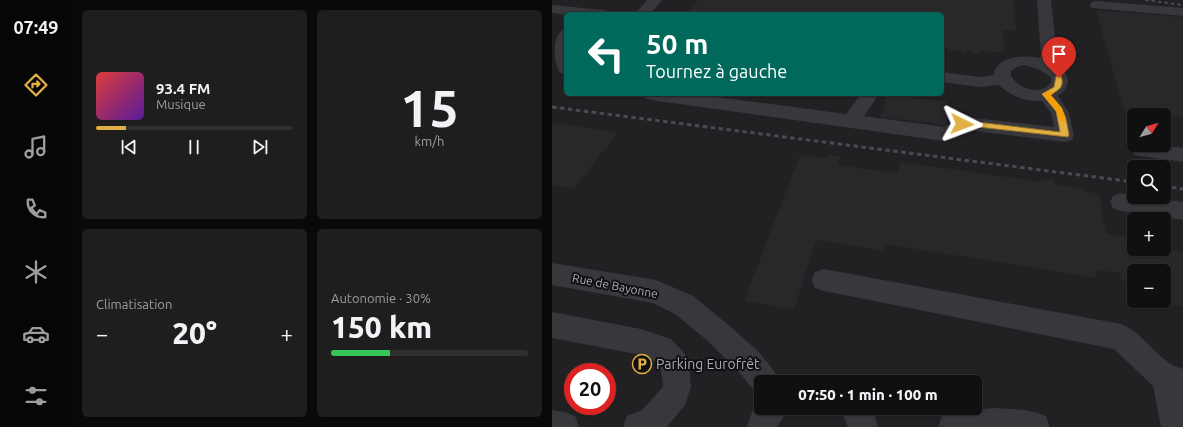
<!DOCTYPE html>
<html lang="fr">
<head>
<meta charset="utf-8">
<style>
  :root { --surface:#101011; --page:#1e1e1f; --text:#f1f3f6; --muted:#9c9d9f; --line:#303031; --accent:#e2b042 }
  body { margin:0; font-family:Ubuntu,sans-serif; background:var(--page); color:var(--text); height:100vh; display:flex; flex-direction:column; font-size:15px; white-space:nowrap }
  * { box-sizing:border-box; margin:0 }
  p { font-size:13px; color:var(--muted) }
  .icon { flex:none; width:22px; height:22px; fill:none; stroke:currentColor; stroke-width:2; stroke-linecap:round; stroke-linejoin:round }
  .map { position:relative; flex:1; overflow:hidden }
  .sheet { display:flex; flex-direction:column; gap:10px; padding:10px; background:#090909; width:480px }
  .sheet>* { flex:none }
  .top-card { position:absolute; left:12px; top:12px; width:380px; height:84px; border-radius:6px; box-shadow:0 1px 3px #0004,0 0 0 1px var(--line); background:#00695c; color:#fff; overflow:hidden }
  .needle { width:26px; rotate:53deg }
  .buttons { position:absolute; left:575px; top:108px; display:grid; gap:8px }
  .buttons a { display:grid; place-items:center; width:44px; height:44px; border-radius:6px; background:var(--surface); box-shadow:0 1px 3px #0004,0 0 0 1px var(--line); font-size:20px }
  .speed { position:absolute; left:12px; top:363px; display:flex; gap:8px; font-size:20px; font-weight:700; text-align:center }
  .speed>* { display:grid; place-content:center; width:52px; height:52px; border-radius:50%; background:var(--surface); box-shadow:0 1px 3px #0004,0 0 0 1px var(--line); line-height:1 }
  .speed .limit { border:6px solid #d22; background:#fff; color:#111 }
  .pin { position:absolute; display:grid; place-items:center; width:34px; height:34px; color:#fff; margin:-41px -17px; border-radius:50% 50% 50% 0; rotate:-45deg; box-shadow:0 0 4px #0007 }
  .pin .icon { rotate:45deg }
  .me { position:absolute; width:44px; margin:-22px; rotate:93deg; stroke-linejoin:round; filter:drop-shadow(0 0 3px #0008) }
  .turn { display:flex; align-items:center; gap:14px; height:84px; padding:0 16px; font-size:18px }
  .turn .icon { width:52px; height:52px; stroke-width:2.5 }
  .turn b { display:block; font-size:28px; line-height:34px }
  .big { font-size:30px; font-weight:800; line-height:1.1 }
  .sheet .widget { flex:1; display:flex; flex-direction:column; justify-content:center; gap:6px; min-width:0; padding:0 14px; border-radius:6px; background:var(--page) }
  .sheet .dial { align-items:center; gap:0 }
  .dial b { font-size:52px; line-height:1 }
  .song { display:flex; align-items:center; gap:12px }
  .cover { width:48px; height:48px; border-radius:6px; background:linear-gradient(135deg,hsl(0 70% 55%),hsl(270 70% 35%)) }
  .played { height:4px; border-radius:2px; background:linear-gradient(90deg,var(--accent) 15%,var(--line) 15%) }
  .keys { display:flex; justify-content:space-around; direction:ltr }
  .heat { display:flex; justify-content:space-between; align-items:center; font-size:22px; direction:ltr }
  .charge { height:6px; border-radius:3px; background:linear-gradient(90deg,#34c759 30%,var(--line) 0) }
  .sheet .tiles { flex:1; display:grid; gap:10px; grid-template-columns:repeat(2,1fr) }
  .trip { position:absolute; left:202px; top:375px; width:228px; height:40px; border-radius:6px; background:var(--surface); box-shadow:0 1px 3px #0004,0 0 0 1px var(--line); font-weight:800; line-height:40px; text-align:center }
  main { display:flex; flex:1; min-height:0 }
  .tabs { display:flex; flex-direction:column; width:72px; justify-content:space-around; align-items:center; background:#060607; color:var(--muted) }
  .tabs .icon { width:28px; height:28px }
  .tabs .active { color:var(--accent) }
  .tabs b { font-size:18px; color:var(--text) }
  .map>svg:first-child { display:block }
</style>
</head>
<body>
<main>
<nav class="tabs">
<b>07:49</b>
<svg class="icon active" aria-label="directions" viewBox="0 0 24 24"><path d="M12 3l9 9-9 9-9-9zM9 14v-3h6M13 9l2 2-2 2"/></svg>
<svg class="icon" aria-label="music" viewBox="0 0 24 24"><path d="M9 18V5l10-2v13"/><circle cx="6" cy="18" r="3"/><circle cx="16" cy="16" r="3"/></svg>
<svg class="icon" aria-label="phone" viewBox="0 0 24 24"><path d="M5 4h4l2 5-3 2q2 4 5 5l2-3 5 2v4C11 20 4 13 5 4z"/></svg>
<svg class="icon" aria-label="climate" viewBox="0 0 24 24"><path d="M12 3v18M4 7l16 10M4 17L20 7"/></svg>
<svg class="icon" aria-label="car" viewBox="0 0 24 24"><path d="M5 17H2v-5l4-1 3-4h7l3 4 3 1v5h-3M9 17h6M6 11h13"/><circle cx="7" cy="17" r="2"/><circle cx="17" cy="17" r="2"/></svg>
<svg class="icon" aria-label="filters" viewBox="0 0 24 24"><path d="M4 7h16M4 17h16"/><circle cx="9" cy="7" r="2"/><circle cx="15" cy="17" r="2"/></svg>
</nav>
<section class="sheet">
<div class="tiles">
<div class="widget">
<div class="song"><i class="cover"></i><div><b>93.4 FM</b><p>Musique</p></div></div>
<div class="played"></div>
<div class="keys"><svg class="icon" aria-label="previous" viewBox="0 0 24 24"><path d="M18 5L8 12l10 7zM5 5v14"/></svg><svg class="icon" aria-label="pause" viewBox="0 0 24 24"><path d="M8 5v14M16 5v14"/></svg><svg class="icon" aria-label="next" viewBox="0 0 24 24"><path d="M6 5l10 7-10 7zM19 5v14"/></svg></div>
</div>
<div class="widget dial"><b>15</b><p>km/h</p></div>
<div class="widget"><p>Climatisation</p>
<div class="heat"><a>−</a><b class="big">20°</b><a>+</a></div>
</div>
<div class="widget"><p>Autonomie · 30%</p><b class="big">150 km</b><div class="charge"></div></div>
</div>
</section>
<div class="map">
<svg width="631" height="427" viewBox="0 0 631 427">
  <rect width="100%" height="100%" fill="#151517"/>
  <!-- built -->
  <path fill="#212124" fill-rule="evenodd" d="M0 0H631V427H0ZM14 14H390V94H14ZM582 115H612V145H582ZM582 167H612V197H582ZM582 219H612V249H582ZM582 271H612V301H582ZM21 372H55V406H21ZM209 382H423V408H209Z"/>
  <!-- building -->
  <g fill="#28282b">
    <polygon points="146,0 462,0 464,31 451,30 452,53 430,51 423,54 418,50 411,54 405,49 400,52 390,45 390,14 134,14"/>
    <polygon points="544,10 631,17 631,117 572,110"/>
    <polygon points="335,95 397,102 395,123 392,125 329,117"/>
    <polygon points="0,123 66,132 22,189 0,185"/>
    <polygon points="248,155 274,158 276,155 288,156 285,165 346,173 348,162 490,182 490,179 502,180 502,184 531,188 531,191 547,194 554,234 582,238 582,249 611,249 631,252 631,306 612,304 612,271 582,271 582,283 570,281 568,273 544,270 545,278 333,244 332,251 264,240 242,310 192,301"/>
  </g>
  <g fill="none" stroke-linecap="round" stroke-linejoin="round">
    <!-- minor -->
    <g fill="#37373c" fill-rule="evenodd">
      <polygon points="95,0 110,0 98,14 83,14"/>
      <path d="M485 0H499L505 55 501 63C517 71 522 84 506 96L517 113 522 135 520 140 513 142 416 130 405 137 392 141 99 100 93 98 90 94H143L294 114 309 94H327L312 116 392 127 404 119 414 117 502 127 499 113 490 101C474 102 458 96 447 85L428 87 390 82V72L428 77 442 75C443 55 474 55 487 58L489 55ZM473 65 486 69 499 77V83C489 96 467 89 459 76V71L465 67Z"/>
      <polygon points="545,1 631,8 631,16 540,8 538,5 540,2"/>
      <polygon points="0,5 51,10 56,11 58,14 14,15 0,13"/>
      <path d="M14 28V74L8 73C0 60 0 33 14 28Z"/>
      <polygon points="582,145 608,145 631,148 631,162 582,155 579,150"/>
      <polygon points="569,193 582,195 582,197 596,197 631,202 631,220 569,211 561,208 558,202 561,196"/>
      <polygon points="0,263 104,280 141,296 174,323 206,351 223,372 227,382 209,382 209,395 203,392 186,371 156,341 123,314 101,303 0,285"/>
      <path d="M272 269 569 324C593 333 606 363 631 369V427H609L601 386 562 349 272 291 263 288 260 280 263 272Z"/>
      <path d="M0 312 89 329 119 339 133 354 137 364 139 387 133 405 115 427H71L75 416 90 410 111 387C110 368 108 362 89 355L0 338Z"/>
      <polygon points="209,399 209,408 236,408 231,418 225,427 195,427 202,406"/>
      <polygon points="288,408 321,408 326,427 296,427"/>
      <polygon points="442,408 472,410 483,412 494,416 498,427 386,427 390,416 401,412"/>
      <polygon points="0,410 12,412 23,416 27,427 0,427"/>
    </g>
    <!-- rail-far1 -->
    <g stroke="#4a4b50" stroke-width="2" stroke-dasharray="3.5 3" stroke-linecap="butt">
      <polyline points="593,0 631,5"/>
      <polyline points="0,107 7,108"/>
    </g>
    <!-- rail -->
    <g stroke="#4a4b50" stroke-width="3" stroke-dasharray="4.5 3.5" stroke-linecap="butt">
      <polyline points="0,107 582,182"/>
      <polyline points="612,186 631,189"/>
    </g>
  </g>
  <!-- route -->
  <path fill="#e2b042" stroke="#93722b" d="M504 76H509C513 87 507 90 498 95 512 110 514 115 517 135L516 137 417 126H410L406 124 407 122 417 121 508 132 504 111 490 94 502 87Z"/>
  <!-- slow -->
  <polygon fill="#f59e0b" points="498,90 502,93 499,95 510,108 514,119 513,121 508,121 504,111 490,94"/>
  <!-- icons -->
  <defs>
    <symbol id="parking-ring" viewBox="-11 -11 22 22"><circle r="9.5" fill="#101012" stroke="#e2b042" stroke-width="1.5"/><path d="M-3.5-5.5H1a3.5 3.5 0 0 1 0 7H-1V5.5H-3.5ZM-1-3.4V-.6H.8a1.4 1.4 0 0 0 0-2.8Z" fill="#e2b042"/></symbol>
  </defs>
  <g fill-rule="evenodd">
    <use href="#parking-ring" x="79" y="353" width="22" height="22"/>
  </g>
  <g text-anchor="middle" stroke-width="4" stroke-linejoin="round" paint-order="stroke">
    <!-- street labels -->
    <g font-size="12" fill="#a8acb6" stroke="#101012">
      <text transform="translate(63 286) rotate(11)" y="4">Rue de Bayonne</text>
    </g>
    <!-- near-poi labels -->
    <g font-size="14" fill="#a8acb6" stroke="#101012" text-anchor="start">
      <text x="104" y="369">Parking Eurofrêt</text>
    </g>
  </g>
</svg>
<div class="buttons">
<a><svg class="needle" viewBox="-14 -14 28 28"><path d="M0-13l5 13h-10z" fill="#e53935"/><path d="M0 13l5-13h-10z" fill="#9c9d9f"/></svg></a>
<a><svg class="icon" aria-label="search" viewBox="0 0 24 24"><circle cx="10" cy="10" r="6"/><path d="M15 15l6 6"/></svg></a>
<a>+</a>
<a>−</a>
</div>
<div class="speed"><div class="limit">20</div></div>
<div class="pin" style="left:507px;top:78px;background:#d93025"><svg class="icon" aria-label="arrive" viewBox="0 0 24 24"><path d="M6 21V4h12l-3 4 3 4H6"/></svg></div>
<svg class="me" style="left:410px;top:124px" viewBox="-20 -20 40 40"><path d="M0-17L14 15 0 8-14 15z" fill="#e2b042" stroke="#fff" stroke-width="4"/></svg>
<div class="trip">07:50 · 1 min · 100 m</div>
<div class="top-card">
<div class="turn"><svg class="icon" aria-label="left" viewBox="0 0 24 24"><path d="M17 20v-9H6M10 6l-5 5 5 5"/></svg><div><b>50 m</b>Tournez à gauche</div></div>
</div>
</div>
</main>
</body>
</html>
